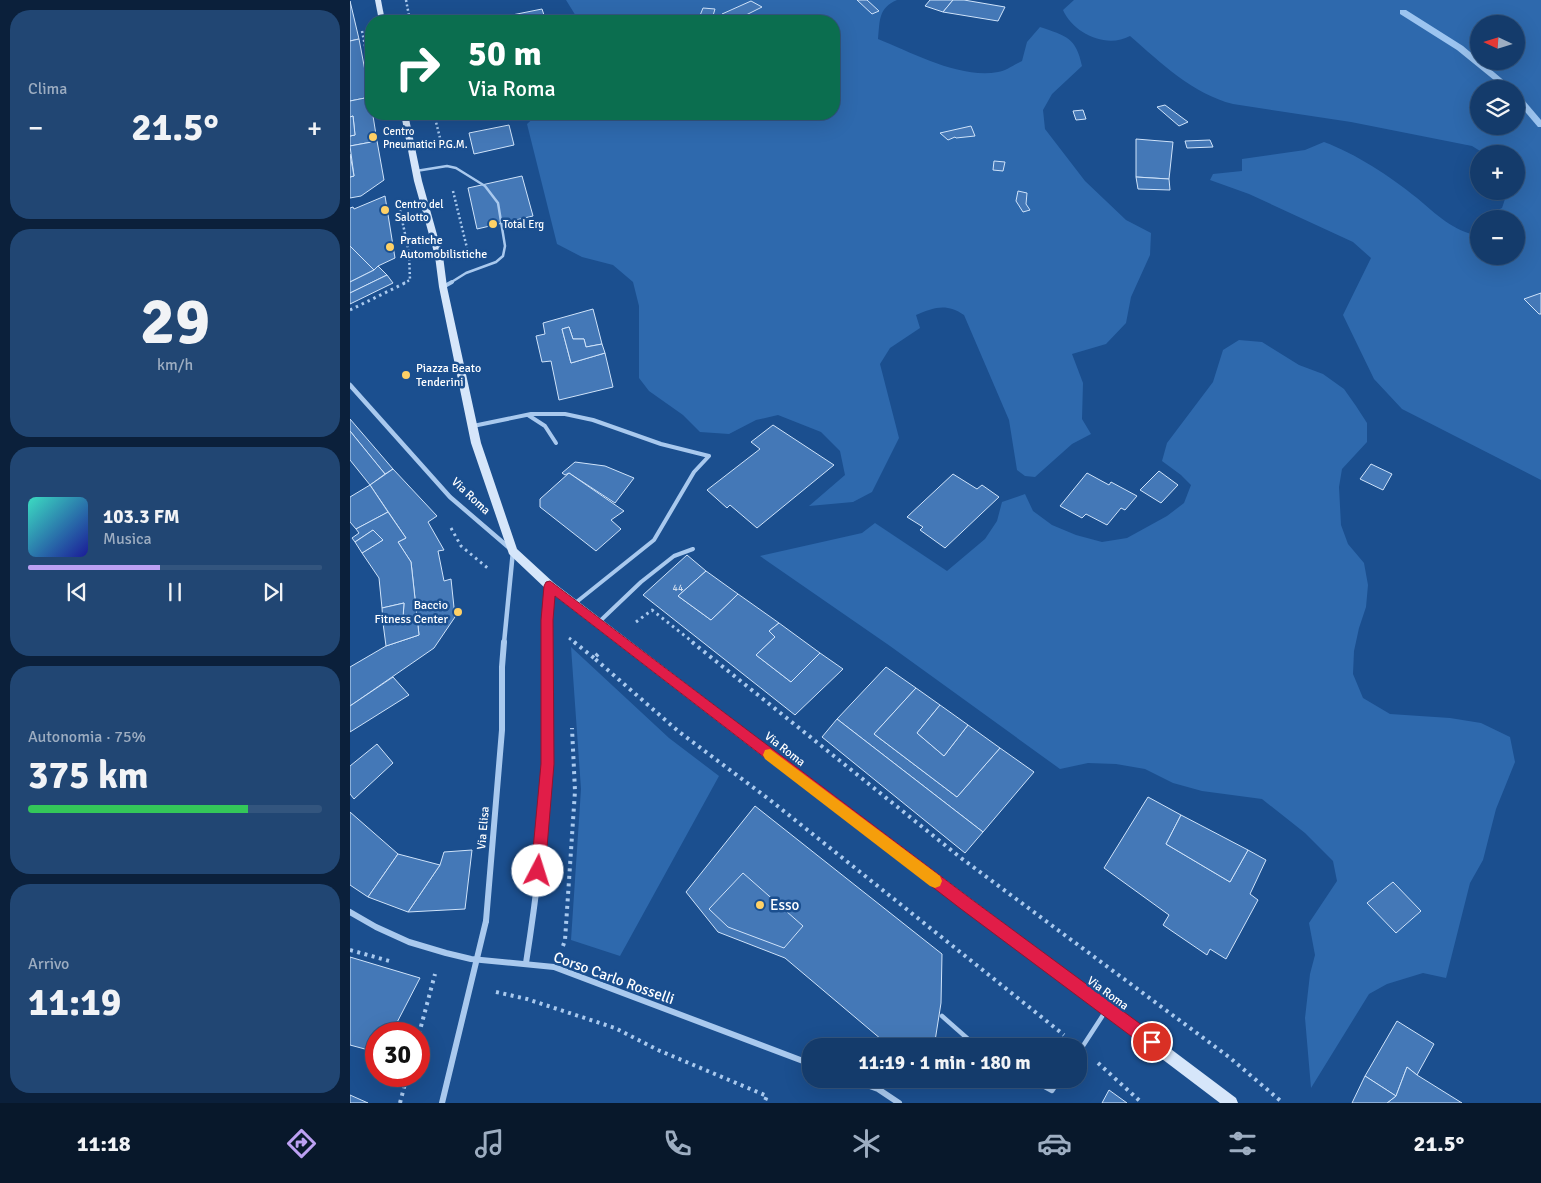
<!DOCTYPE html>
<html lang="it">
<head>
<meta charset="utf-8">
<style>
  :root { --surface:#143b6b; --page:#214673; --text:#f1f3f6; --muted:#9dadc1; --line:#33557e; --accent:#bca0f2 }
  body { margin:0; font-family:Signika,sans-serif; background:var(--page); color:var(--text); height:100vh; display:flex; flex-direction:column; font-size:19px; white-space:nowrap }
  * { box-sizing:border-box; margin:0 }
  p { font-size:16px; color:var(--muted) }
  .icon { flex:none; width:28px; height:28px; fill:none; stroke:currentColor; stroke-width:2; stroke-linecap:round; stroke-linejoin:round }
  .map { position:relative; flex:1; overflow:hidden }
  .sheet { display:flex; flex-direction:column; gap:10px; padding:10px; background:#0b203b; width:350px }
  .sheet>* { flex:none }
  .banner { position:absolute; left:15px; top:15px; width:475px; height:105px; border-radius:20px; box-shadow:0 5px 20px #0002,0 0 0 1px var(--line); background:#0b6e4f; color:#fff; overflow:hidden }
  .needle { width:32px; rotate:274deg }
  .fabs { position:absolute; left:1120px; top:15px; display:grid; gap:10px }
  .fabs a { display:grid; place-items:center; width:55px; height:55px; border-radius:50%; background:var(--surface); box-shadow:0 5px 20px #0002,0 0 0 1px var(--line); font-size:25px }
  .speed { position:absolute; left:15px; top:1022px; display:flex; gap:10px; font-size:25px; font-weight:700; text-align:center }
  .speed>* { display:grid; place-content:center; width:65px; height:65px; border-radius:50%; background:var(--surface); box-shadow:0 5px 20px #0002,0 0 0 1px var(--line); line-height:1 }
  .speed .limit { border:8px solid #d22; background:#fff; color:#111 }
  .pin { position:absolute; display:grid; place-items:center; width:42px; height:42px; color:#fff; margin:-21px; border:2px solid #fff; border-radius:50%; box-shadow:0 1px 5px #0007 }
  .me { position:absolute; width:55px; margin:-28px; rotate:5deg; stroke-linejoin:round; filter:drop-shadow(0 0 4px #0008) }
  .turn { display:flex; align-items:center; gap:18px; height:105px; padding:0 20px; font-size:22px }
  .turn .icon { width:65px; height:65px; stroke-width:2.5 }
  .turn b { display:block; font-size:35px; line-height:42px }
  .big { font-size:38px; font-weight:800; line-height:1.1 }
  .sheet .tile { flex:1; display:flex; flex-direction:column; justify-content:center; gap:8px; min-width:0; padding:0 18px; border-radius:20px; background:var(--page) }
  .sheet .dial { align-items:center; gap:0 }
  .dial b { font-size:65px; line-height:1 }
  .song { display:flex; align-items:center; gap:15px }
  .cover { width:60px; height:60px; border-radius:8px; background:linear-gradient(135deg,hsl(170 70% 55%),hsl(240 70% 35%)) }
  .played { height:5px; border-radius:2px; background:linear-gradient(90deg,var(--accent) 45%,var(--line) 45%) }
  .keys { display:flex; justify-content:space-around; direction:ltr }
  .heat { display:flex; justify-content:space-between; align-items:center; font-size:28px; direction:ltr }
  .charge { height:8px; border-radius:4px; background:linear-gradient(90deg,#34c759 75%,var(--line) 0) }
  .trip { position:absolute; left:452px; top:1038px; width:285px; height:50px; border-radius:20px; background:var(--surface); box-shadow:0 5px 20px #0002,0 0 0 1px var(--line); font-weight:800; line-height:50px; text-align:center }
  .menu { display:flex; height:80px; justify-content:space-around; align-items:center; background:#08182b; color:var(--muted) }
  .menu .icon { width:35px; height:35px }
  .menu .selected { color:var(--accent) }
  .menu b { font-size:22px; color:var(--text) }
  main { display:flex; flex:1; min-height:0 }
  .map>svg:first-child { display:block }
</style>
</head>
<body>
<main>
<section class="sheet">
<div class="tile"><p>Clima</p>
<div class="heat"><a>−</a><b class="big">21.5°</b><a>+</a></div>
</div>
<div class="tile dial"><b>29</b><p>km/h</p></div>
<div class="tile">
<div class="song"><i class="cover"></i><div><b>103.3 FM</b><p>Musica</p></div></div>
<div class="played"></div>
<div class="keys"><svg class="icon" aria-label="previous" viewBox="0 0 24 24"><path d="M18 5L8 12l10 7zM5 5v14"/></svg><svg class="icon" aria-label="pause" viewBox="0 0 24 24"><path d="M8 5v14M16 5v14"/></svg><svg class="icon" aria-label="next" viewBox="0 0 24 24"><path d="M6 5l10 7-10 7zM19 5v14"/></svg></div>
</div>
<div class="tile"><p>Autonomia · 75%</p><b class="big">375 km</b><div class="charge"></div></div>
<div class="tile"><p>Arrivo</p><b class="big">11:19</b></div>
</section>
<div class="map">
<svg width="1191" height="1103" viewBox="0 0 1191 1103">
  <rect width="100%" height="100%" fill="#1b4f8f"/>
  <!-- green -->
  <g fill="#2e69ad" fill-rule="evenodd">
    <path d="M216 0H547C528 8 530 21 528 39 563 53 610 79 648 72 656 71 665 64 672 61L677 42 690 27C716 36 726 37 732 66L702 94 693 110 695 129 735 181 776 220 801 233 800 255 781 297 776 323 756 344 722 354 733 383 732 419 741 434 722 444 685 477 675 476 667 470 659 420 614 315C597 303 584 307 566 315L570 328 540 348 530 364 549 438 522 492 503 502 459 506 495 475 490 451 471 432 428 415 406 420 379 434 350 432 333 415 299 391 289 378V306L283 282 263 265 232 257 207 244 177 124 188 114H484V21H229Z"/>
    <path d="M724 0H1191V480L1052 409 1024 379 993 315 1021 258 1003 242 899 194 860 180 863 174 892 171V159L955 150 974 142C1006 154 1040 176 1067 198 1086 214 1103 231 1129 236V256H1166V219H1138L1137 215 1152 208 1156 196 1154 191H1166V154H1135L1122 146 1001 122 883 104C843 94 811 63 780 36 756 49 723 33 713 10ZM1129 24H1166V61H1129ZM1129 89H1166V126H1129Z"/>
    <polygon points="889,340 912,342 949,365 973,374 994,389 1006,406 1017,423 1017,442 992,469 989,487 991,525 998,544 1014,563 1018,585 1016,607 1009,628 1004,651 1003,674 1013,698 1040,714 1100,718 1131,723 1160,737 1165,762 1146,809 1133,860 1120,883 1096,978 1073,973 1037,984 1019,994 961,1088 955,1018 960,974 965,955 959,923 987,881 983,861 955,833 912,799 852,791 823,783 795,769 766,764 738,763 710,769 540,646 410,556 512,533 525,523 597,571 635,539 647,521 652,502 675,494 683,511 702,525 726,535 752,542 777,538 817,516 834,503 841,485 831,475 812,461 817,443 863,382 873,350"/>
    <polygon points="221,647 319,738 369,776 270,956 221,940 231,789"/>
  </g>
  <g fill="none" stroke-linecap="round" stroke-linejoin="round">
    <!-- stream -->
    <g fill="#9cc4f0" fill-rule="evenodd">
      <polygon points="1050,10 1056,10 1113,46 1164,89 1155,89 1107,50 1050,14"/>
      <polygon points="1166,94 1169,94 1191,120 1191,127 1188,127 1166,101"/>
    </g>
  </g>
  <!-- building -->
  <g fill="#4478b7" stroke="#cfe3fa">
    <polygon points="507,0 517,0 529,11 522,14"/>
    <polygon points="580,0 603,0 593,12 575,6"/>
    <polygon points="603,0 614,0 655,7 648,21 593,12"/>
    <polygon points="0,1 9,39 0,41"/>
    <polygon points="401,1 412,7 384,21 372,14"/>
    <polygon points="353,8 365,9 362,19 349,18"/>
    <polygon points="192,9 196,21 164,21 162,15"/>
    <polygon points="162,15 164,21 153,21 152,17"/>
    <polygon points="9,39 20,97 0,101 0,41"/>
    <polygon points="20,97 27,141 0,146 0,136 5,135 3,116 0,117 0,101"/>
    <polygon points="815,105 838,122 829,126 807,107"/>
    <polygon points="733,110 736,119 726,120 723,111"/>
    <polygon points="3,116 5,135 0,136 0,117"/>
    <polygon points="159,125 164,145 124,154 119,133"/>
    <polygon points="621,126 625,136 606,138 605,137 598,140 590,133"/>
    <polygon points="786,139 823,142 819,179 786,177"/>
    <polygon points="860,140 863,147 837,148 835,141"/>
    <polygon points="27,141 34,180 11,196 0,198 0,177 4,176 0,146"/>
    <polygon points="0,154 4,176 0,177"/>
    <polygon points="644,161 655,162 653,171 643,170"/>
    <polygon points="172,176 183,216 127,229 118,188"/>
    <polygon points="786,177 819,179 820,190 788,189"/>
    <polygon points="668,191 677,193 676,204 680,210 673,212 666,201"/>
    <polygon points="35,196 45,258 28,266 24,270 0,246 0,208 3,207 4,209"/>
    <polygon points="0,246 24,270 0,282"/>
    <polygon points="28,266 37,275 0,293 0,282 24,270"/>
    <polygon points="37,275 43,283 0,304 0,293"/>
    <polygon points="1191,293 1191,314 1189,314 1174,299"/>
    <polygon points="243,309 252,344 236,347 234,339 223,339 219,327 212,329 221,363 255,353 263,387 209,400 201,361 192,362 186,336 195,334 193,323"/>
    <polygon points="219,327 223,339 234,339 236,347 252,344 255,353 221,363 212,329"/>
    <polygon points="0,419 43,469 35,474 0,431"/>
    <polygon points="423,425 484,465 407,528 380,505 377,508 357,490 410,449 401,442"/>
    <polygon points="0,431 35,474 20,485 0,460"/>
    <polygon points="225,462 255,466 284,478 265,503 219,473 215,475 212,473"/>
    <polygon points="1021,464 1042,474 1033,490 1010,479"/>
    <polygon points="43,469 87,516 78,522 94,550 88,551 94,581 101,579 105,617 84,648 0,706 0,667 36,646 69,635 61,562 48,542 56,538 20,485"/>
    <polygon points="809,471 828,485 811,503 790,490"/>
    <polygon points="219,473 274,511 261,520 271,529 246,551 190,507 190,499"/>
    <polygon points="737,473 759,485 761,482 787,496 775,510 771,508 757,525 736,514 732,518 710,506"/>
    <polygon points="603,474 627,489 632,485 649,497 595,548 570,530 573,527 557,517"/>
    <polygon points="20,485 38,512 6,529 0,522 0,497"/>
    <polygon points="38,512 56,538 48,542 61,562 69,635 36,646 33,623 53,618 54,603 32,608 29,578 12,553 33,540 23,530 5,542 2,538 9,533 6,529"/>
    <polygon points="23,530 33,540 12,553 5,542"/>
    <polygon points="337,555 356,571 328,596 361,620 388,594 429,623 419,631 425,637 406,655 441,682 470,653 493,669 445,715 293,595"/>
    <polygon points="356,571 388,594 361,620 328,596"/>
    <polygon points="54,603 53,618 33,623 32,608"/>
    <polygon points="429,623 470,653 441,682 406,655 425,637 419,631"/>
    <polygon points="536,667 566,688 524,734 607,797 650,748 684,772 633,832 487,719"/>
    <polygon points="43,677 59,695 0,732 0,706"/>
    <polygon points="566,688 590,705 567,733 594,756 618,725 650,748 607,797 524,734"/>
    <polygon points="590,705 618,725 594,756 567,733"/>
    <polygon points="487,719 633,832 615,853 472,737"/>
    <polygon points="27,744 43,763 4,799 0,794 0,766"/>
    <polygon points="798,797 831,815 816,844 880,882 898,850 916,860 900,894 908,900 876,959 860,949 857,955 813,925 819,915 754,868"/>
    <polygon points="405,806 592,954 591,1003 585,1041 538,1045 435,958 368,932 336,892"/>
    <polygon points="0,812 48,854 18,897 0,885"/>
    <polygon points="831,815 898,850 880,882 816,844"/>
    <polygon points="122,850 115,909 58,912 90,865 94,852"/>
    <polygon points="48,854 90,865 58,912 18,897"/>
    <polygon points="393,873 453,926 434,948 378,927 359,909"/>
    <polygon points="1043,882 1071,911 1046,933 1017,903"/>
    <polygon points="0,957 70,978 41,1034 26,1034 26,1052 0,1045"/>
    <polygon points="1047,1021 1084,1044 1067,1075 1057,1067 1046,1096 1015,1076"/>
    <polygon points="1057,1067 1067,1075 1112,1103 1037,1103 1046,1096"/>
    <polygon points="1015,1076 1046,1096 1037,1103 1002,1103"/>
    <polygon points="759,1090 777,1103 752,1103"/>
    <polygon points="0,1095 18,1103 0,1103"/>
  </g>
  <g fill="none" stroke-linecap="round" stroke-linejoin="round">
    <!-- path-far2 -->
    <g stroke="#a9c9ee" stroke-width="2.5" stroke-dasharray="2 2.5" stroke-linecap="butt">
      <polyline points="56,0 60,21"/>
      <polyline points="12,31 21,75"/>
      <polyline points="84,114 92,146"/>
      <polyline points="103,191 117,248"/>
      <polyline points="50,210 59,253 60,280 54,283"/>
    </g>
    <!-- path-far1 -->
    <g stroke="#a9c9ee" stroke-width="3" stroke-dasharray="2.5 4" stroke-linecap="butt">
      <polyline points="0,310 57,282"/>
      <polyline points="101,528 111,546 140,570"/>
      <polyline points="286,622 302,610 344,643"/>
      <polyline points="219,638 226,643"/>
    </g>
    <!-- path -->
    <g stroke="#a9c9ee" stroke-width="4" stroke-dasharray="3 4.5" stroke-linecap="butt">
      <polyline points="224,642 244,658"/>
      <polyline points="342,642 611,858 879,1057 933,1103"/>
      <polyline points="248,654 244,658 328,731 420,800 714,1035"/>
      <polyline points="213,946 215,940 225,791 222,728"/>
      <polyline points="0,950 43,962"/>
      <polyline points="146,992 177,999 265,1028 308,1050 417,1096 414,1103"/>
      <polyline points="69,1034 85,974"/>
      <polyline points="748,1063 792,1103"/>
      <polyline points="50,1103 57,1076"/>
    </g>
    <!-- lane-far2 -->
    <polyline stroke="#a9c9ee" stroke-width="2.5" points="66,171 97,166 106,168 135,186 148,203 155,246 153,256 146,262 116,273 100,283"/>
    <!-- lane-far1 -->
    <g stroke="#a9c9ee" stroke-width="4">
      <polyline points="93,287 102,282"/>
      <polyline points="178,415 195,426 206,443"/>
      <polyline points="123,426 181,414 215,414 243,420 311,444 359,456 344,472 304,540 224,604"/>
      <polyline points="249,622 291,582 324,556 343,549"/>
    </g>
    <!-- lane -->
    <g stroke="#a9c9ee" stroke-width="4.5">
      <polyline points="592,1016 626,1046"/>
      <polyline points="729,1052 755,1012"/>
      <polyline points="680,1079 702,1091 710,1079"/>
    </g>
    <!-- street-far1 -->
    <g stroke="#a9c9ee" stroke-width="4.5">
      <polyline points="0,385 100,497 163,551 154,643"/>
      <polyline points="197,643 200,586"/>
    </g>
    <!-- street -->
    <g stroke="#a9c9ee" stroke-width="6">
      <polyline points="0,912 26,927 59,942 96,953 121,959 204,967 461,1064"/>
      <polyline points="136,921 152,730 152,667 154,642"/>
      <path d="M176 963C185 905 193 847 196 788 198 739 196 691 197 642"/>
      <polyline points="500,1079 528,1089 549,1103"/>
    </g>
    <!-- secondary -->
    <g fill="#d6e6fa" fill-rule="evenodd">
      <polygon points="25,0 31,0 35,21 29,21"/>
      <polygon points="51,114 58,114 72,181 93,256 97,287 131,443 167,549 204,583 423,750 886,1098 888,1103 870,1103 415,758 196,589 159,554 121,443 89,287 85,256 64,181"/>
    </g>
    <!-- street-bridge -->
    <polyline stroke="#a9c9ee" stroke-width="6" points="92,1103 136,921"/>
  </g>
  <!-- route -->
  <polygon fill="#e11d48" stroke="#92132f" points="200,581 621,899 808,1037 810,1042 808,1048 802,1050 797,1048 611,909 205,596 203,620 204,764 195,871 193,876 188,878 183,876 181,871 191,764 191,620 194,586 196,582"/>
  <!-- slow -->
  <polygon fill="#f59e0b" points="420,749 590,876 592,881 590,886 585,888 580,886 415,759 413,755 415,750"/>
  <!-- markers -->
  <g fill="#ffd166" stroke="#1b4f8f" stroke-width="2">
    <circle cx="23" cy="137" r="5"/>
    <circle cx="35" cy="210" r="5"/>
    <circle cx="143" cy="224" r="5"/>
    <circle cx="40" cy="247" r="5"/>
    <circle cx="56" cy="375" r="5"/>
    <circle cx="108" cy="612" r="5"/>
    <circle cx="410" cy="905" r="5"/>
  </g>
  <g text-anchor="middle" stroke-width="5" stroke-linejoin="round" paint-order="stroke">
    <!-- number labels -->
    <g font-size="10" fill="#d0dded">
      <text x="328" y="591">44</text>
    </g>
    <!-- far-poi labels -->
    <g font-size="11" fill="#fff" stroke="#1b4f8f" text-anchor="start">
      <text x="33" y="135">Centro<tspan x="33" dy="13">Pneumatici P.G.M.</tspan></text>
      <text x="45" y="208">Centro del<tspan x="45" dy="13">Salotto</tspan></text>
      <text x="153" y="228">Total Erg</text>
    </g>
    <!-- poi labels -->
    <g font-size="12" fill="#fff" stroke="#1b4f8f" text-anchor="start">
      <text x="50" y="244">Pratiche<tspan x="50" dy="14">Automobilistiche</tspan></text>
      <text x="66" y="372">Piazza Beato<tspan x="66" dy="14">Tenderini</tspan></text>
      <text x="98" y="609" text-anchor="end">Baccio<tspan x="98" dy="14">Fitness Center</tspan></text>
    </g>
    <!-- street labels -->
    <g font-size="12" fill="#fff" stroke="#1b4f8f">
      <text transform="translate(121 496) rotate(43)" y="4">Via Roma</text>
      <text transform="translate(435 749) rotate(38)" y="4">Via Roma</text>
      <text transform="translate(133 828) rotate(-85)" y="4">Via Elisa</text>
      <text transform="translate(758 993) rotate(36)" y="4">Via Roma</text>
    </g>
    <!-- near-poi labels -->
    <g font-size="15" fill="#fff" stroke="#1b4f8f" text-anchor="start">
      <text x="420" y="910">Esso</text>
    </g>
    <!-- near-street labels -->
    <g font-size="15" fill="#fff" stroke="#1b4f8f">
      <text transform="translate(264 978) rotate(20)" y="5">Corso Carlo Rosselli</text>
    </g>
  </g>
</svg>
<div class="fabs">
<a><svg class="needle" viewBox="-14 -14 28 28"><path d="M0-13l5 13h-10z" fill="#e53935"/><path d="M0 13l5-13h-10z" fill="#9dadc1"/></svg></a>
<a><svg class="icon" aria-label="layers" viewBox="0 0 24 24"><path d="M12 4l9 5-9 5-9-5zM3 14l9 5 9-5"/></svg></a>
<a>+</a>
<a>−</a>
</div>
<div class="speed"><div class="limit">30</div></div>
<div class="pin" style="left:802px;top:1042px;background:#d93025"><svg class="icon" aria-label="arrive" viewBox="0 0 24 24"><path d="M6 21V4h12l-3 4 3 4H6"/></svg></div>
<svg class="me" style="left:188px;top:871px" viewBox="-20 -20 40 40"><circle r="19" fill="#fff"/><path d="M0-13L10 11 0 6-10 11z" fill="#e11d48"/></svg>
<div class="trip">11:19 · 1 min · 180 m</div>
<div class="banner">
<div class="turn"><svg class="icon" aria-label="right" viewBox="0 0 24 24"><path d="M7 20v-9h11M14 6l5 5-5 5"/></svg><div><b>50 m</b>Via Roma</div></div>
</div>
</div>
</main>
<nav class="menu">
<b>11:18</b>
<svg class="icon selected" aria-label="directions" viewBox="0 0 24 24"><path d="M12 3l9 9-9 9-9-9zM9 14v-3h6M13 9l2 2-2 2"/></svg>
<svg class="icon" aria-label="music" viewBox="0 0 24 24"><path d="M9 18V5l10-2v13"/><circle cx="6" cy="18" r="3"/><circle cx="16" cy="16" r="3"/></svg>
<svg class="icon" aria-label="phone" viewBox="0 0 24 24"><path d="M5 4h4l2 5-3 2q2 4 5 5l2-3 5 2v4C11 20 4 13 5 4z"/></svg>
<svg class="icon" aria-label="climate" viewBox="0 0 24 24"><path d="M12 3v18M4 7l16 10M4 17L20 7"/></svg>
<svg class="icon" aria-label="car" viewBox="0 0 24 24"><path d="M5 17H2v-5l4-1 3-4h7l3 4 3 1v5h-3M9 17h6M6 11h13"/><circle cx="7" cy="17" r="2"/><circle cx="17" cy="17" r="2"/></svg>
<svg class="icon" aria-label="filters" viewBox="0 0 24 24"><path d="M4 7h16M4 17h16"/><circle cx="9" cy="7" r="2"/><circle cx="15" cy="17" r="2"/></svg>
<b>21.5°</b>
</nav>
</body>
</html>
